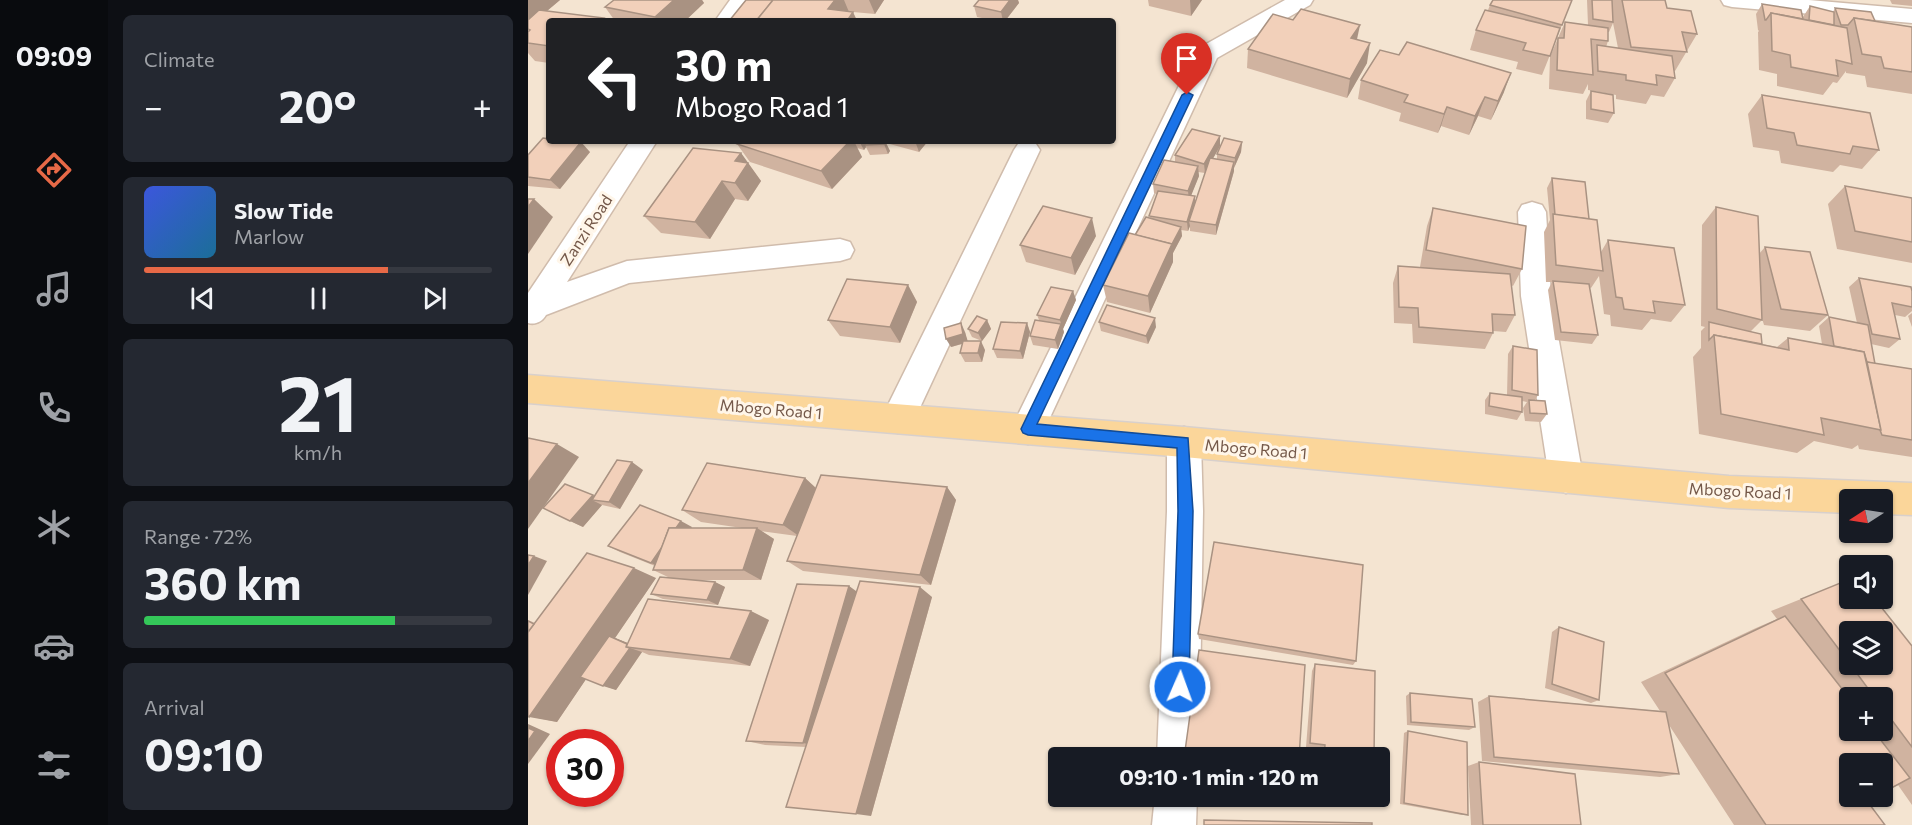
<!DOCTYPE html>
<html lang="en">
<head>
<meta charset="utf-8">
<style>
  :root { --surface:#171b24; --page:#242831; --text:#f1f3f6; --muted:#9ea1a6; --line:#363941; --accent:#e76947 }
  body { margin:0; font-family:Commissioner,sans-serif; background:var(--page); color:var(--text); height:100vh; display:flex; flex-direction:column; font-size:22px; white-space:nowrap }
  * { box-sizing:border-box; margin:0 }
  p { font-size:20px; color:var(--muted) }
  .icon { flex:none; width:33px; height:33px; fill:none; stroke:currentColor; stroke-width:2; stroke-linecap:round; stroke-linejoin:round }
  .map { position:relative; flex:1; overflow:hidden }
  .details { display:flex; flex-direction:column; gap:15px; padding:15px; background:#0d0f14; width:420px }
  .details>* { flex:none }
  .banner { position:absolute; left:18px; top:18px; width:570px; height:126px; border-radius:6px; box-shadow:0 2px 4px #0004; background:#202124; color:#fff; overflow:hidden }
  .needle { width:39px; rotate:258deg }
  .buttons { position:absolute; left:1311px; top:489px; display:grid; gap:12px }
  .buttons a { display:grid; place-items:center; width:54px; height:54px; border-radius:6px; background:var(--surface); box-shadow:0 2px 4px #0004; font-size:30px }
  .speed { position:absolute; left:18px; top:729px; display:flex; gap:12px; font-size:30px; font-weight:700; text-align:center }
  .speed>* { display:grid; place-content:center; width:78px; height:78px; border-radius:50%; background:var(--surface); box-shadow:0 2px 4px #0004; line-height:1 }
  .speed .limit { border:9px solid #d22; background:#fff; color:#111 }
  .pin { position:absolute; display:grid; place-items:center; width:51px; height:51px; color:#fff; margin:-62px -26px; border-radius:50% 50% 50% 0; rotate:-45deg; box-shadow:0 0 6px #0007 }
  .pin .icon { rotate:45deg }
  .me { position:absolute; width:66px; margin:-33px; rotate:2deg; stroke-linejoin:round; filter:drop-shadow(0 0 4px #0008) }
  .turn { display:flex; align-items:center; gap:21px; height:126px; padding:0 30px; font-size:27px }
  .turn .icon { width:78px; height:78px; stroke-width:2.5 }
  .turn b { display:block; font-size:42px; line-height:51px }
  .big { font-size:45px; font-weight:700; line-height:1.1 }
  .details .card { flex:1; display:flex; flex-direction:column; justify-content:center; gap:9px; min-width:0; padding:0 21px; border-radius:9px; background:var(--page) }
  .details .dial { align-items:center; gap:0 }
  .dial b { font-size:78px; line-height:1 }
  .song { display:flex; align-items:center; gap:18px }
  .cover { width:72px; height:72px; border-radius:9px; background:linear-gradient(135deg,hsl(230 70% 55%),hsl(200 70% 35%)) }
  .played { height:6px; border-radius:3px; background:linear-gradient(90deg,var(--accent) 70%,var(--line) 70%) }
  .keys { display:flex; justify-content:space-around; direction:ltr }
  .heat { display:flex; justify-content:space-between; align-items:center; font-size:33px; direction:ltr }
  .charge { height:9px; border-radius:4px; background:linear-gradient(90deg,#34c759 72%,var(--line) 0) }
  .trip { position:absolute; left:520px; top:747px; width:342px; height:60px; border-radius:6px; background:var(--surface); box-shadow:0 2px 4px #0004; font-weight:700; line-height:60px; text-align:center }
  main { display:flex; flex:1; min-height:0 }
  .tab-bar { display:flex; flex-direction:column; width:108px; justify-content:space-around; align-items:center; background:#090b0e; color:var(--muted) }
  .tab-bar .icon { width:42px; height:42px }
  .tab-bar .active { color:var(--accent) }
  .tab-bar b { font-size:27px; color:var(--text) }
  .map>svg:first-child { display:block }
</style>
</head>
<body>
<main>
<nav class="tab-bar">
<b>09:09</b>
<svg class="icon active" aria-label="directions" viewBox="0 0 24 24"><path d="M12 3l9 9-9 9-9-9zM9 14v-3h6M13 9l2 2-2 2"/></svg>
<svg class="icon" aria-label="music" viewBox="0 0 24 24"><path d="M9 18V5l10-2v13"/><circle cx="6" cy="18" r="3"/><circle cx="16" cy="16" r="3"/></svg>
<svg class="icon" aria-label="phone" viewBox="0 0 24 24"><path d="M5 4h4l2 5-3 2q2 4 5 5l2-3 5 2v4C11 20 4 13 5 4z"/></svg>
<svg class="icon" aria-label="climate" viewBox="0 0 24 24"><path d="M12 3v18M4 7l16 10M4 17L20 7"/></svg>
<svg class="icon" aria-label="car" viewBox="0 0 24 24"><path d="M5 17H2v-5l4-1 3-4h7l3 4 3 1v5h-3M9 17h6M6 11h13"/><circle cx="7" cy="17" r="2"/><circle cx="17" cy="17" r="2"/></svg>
<svg class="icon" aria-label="filters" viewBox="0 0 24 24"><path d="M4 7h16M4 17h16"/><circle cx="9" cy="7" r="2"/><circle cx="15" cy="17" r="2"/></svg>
</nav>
<section class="details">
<div class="card"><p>Climate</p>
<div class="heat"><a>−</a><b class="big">20°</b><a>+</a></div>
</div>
<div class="card">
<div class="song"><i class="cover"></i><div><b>Slow Tide</b><p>Marlow</p></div></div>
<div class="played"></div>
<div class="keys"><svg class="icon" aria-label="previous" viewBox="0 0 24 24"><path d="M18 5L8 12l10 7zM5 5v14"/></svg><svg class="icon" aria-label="pause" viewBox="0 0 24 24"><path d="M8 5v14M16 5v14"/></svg><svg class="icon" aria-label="next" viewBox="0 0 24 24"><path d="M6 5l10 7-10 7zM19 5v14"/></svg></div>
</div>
<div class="card dial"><b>21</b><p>km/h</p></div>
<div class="card"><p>Range · 72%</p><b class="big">360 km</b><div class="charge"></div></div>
<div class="card"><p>Arrival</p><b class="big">09:10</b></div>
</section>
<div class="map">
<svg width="1384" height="825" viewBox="0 0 1384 825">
  <rect width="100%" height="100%" fill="#fcf2e3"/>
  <!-- residential -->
  <path fill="#f4e4d1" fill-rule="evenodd" d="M0 0H1384V825H0ZM21 21H585V141H21ZM1322 500H1354V532H1322ZM1322 566H1354V598H1322ZM1322 632H1354V664H1322ZM1322 698H1354V730H1322ZM32 742H82V794H32ZM531 758H852V796H531ZM1322 764H1354V796H1322Z"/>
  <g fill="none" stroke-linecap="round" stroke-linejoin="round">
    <defs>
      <g id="minor">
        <polygon points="202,0 224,0 211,21 187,21"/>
        <polygon points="757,0 785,0 782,5 689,58 512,439 500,444 488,439 483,429 667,53 671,48"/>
        <polygon points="1193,0 1281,0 1384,9 1384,23 1204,7 1196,5"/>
        <path d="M102 141H129L39 282 99 261 312 239 322 242 326 250 322 258 312 261 101 283 18 315C14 322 7 325 0 323V293Z"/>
        <polygon points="499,141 508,144 512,150 382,429 370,433 358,429 353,419 358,409 486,150 490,144"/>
        <polygon points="1004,202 1014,205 1018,212 1023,296 1055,477 1050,488 1038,493 1026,488 1021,477 993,296 990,212 994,205"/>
        <polygon points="656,427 668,431 673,442 675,511 671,758 629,758 639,511 639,442 644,431"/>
        <polygon points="627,796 669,796 668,825 624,825"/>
      </g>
      <polygon id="major" points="0,375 656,427 1201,476 1384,483 1384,515 1354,514 1354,500 1322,500 1322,513 1201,508 656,457 0,403"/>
    </defs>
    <!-- minor casing -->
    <use href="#minor" stroke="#d0bcac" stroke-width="3"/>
    <!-- major casing -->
    <use href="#major" stroke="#d8d0cc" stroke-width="3"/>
    <!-- minor -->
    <use href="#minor" fill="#fff" fill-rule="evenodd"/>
    <!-- major -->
    <use href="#major" fill="#fbd69a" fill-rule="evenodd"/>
  </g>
  <!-- wall -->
  <g fill="#d0b3a0" fill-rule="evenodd">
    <polygon points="0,0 32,0 19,11 21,21 21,63 7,61 0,53"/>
    <polygon points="86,0 174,0 176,3 157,21 87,21 77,7"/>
    <polygon points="218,0 356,0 347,14 325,12 329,21 201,21"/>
    <polygon points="451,0 490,0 491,3 477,21 469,21 449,17 446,6"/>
    <polygon points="620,0 674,0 663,16 621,6"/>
    <polygon points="1044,0 1014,75 988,69 990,62 942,50 948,30 960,10 962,5"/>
    <path d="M1059 0H1137L1139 8 1169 34 1147 71H1146L1147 78 1136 97 1123 95 1118 104 1088 99V95L1060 90V84L1055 94 1021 89 1022 57 1030 38 1037 22 1060 25ZM1085 23 1090 48 1078 47 1080 41V32H1081Z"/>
    <polygon points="1362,0 1384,0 1384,6 1364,4"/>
    <polygon points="1234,4 1275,17 1282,6 1305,12 1307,8 1347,21 1384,27 1384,94 1339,87 1337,76 1318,73 1318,71 1309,83 1305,82 1295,95 1249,86 1249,74 1231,70 1230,32 1231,31 1230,30 1228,14"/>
    <polygon points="829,40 839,63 819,98 719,68 720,49"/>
    <polygon points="833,80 976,92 963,120 950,116 941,135 913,126 910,133 871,121 873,113 830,99"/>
    <polygon points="1063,91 1086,113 1080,123 1058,119 1058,101"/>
    <polygon points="1234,95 1351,150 1334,169 1312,165 1305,172 1253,163 1251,151 1225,147 1220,114"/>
    <polygon points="212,141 400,141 391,152 358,143 362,151 360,154 342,155 338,147 336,150 329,148 334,157 304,189 222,162 209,144"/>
    <path d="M714 142 713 152 706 168V171L688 235 662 231V226L660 231 653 230 654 236 645 253V262L622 313 579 302 575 285 607 235 622 218 629 194 626 193 625 184 647 162V155ZM692 147 689 154V159L685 158ZM678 171 667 203 663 195 671 176 670 172 677 173Z"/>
    <polygon points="62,152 32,189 0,186 0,155"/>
    <polygon points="213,153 233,181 220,201 207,199 182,239 133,233 116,216"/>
    <polygon points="1024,178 1061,219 1073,252 1080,240 1157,305 1143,322 1123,319 1114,330 1083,326 1082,315 1076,314 1071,276 1063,288 1061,287 1070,335 1064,344 1027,340 1020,290 1024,282 1018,282 1016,232 1022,220 1019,188"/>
    <polygon points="1317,186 1384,198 1384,263 1309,249 1300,204"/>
    <polygon points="1188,207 1231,254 1237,247 1300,315 1282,331 1236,325 1233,315 1234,320 1222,332 1234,344 1249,347 1260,338 1294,344 1291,326 1301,317 1329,323 1321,287 1331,278 1384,291 1384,311 1377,317 1367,315 1372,339 1361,348 1343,344 1347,364 1384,369 1384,457 1331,449 1330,445 1324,449 1286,441 1269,453 1171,434 1165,357 1173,348 1173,331 1177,327 1173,326 1174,225"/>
    <polygon points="905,208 994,269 985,286 983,285 987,315 978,332 965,331 965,333 957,349 885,343 884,324 866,323 865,283 870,266 892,267 899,226"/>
    <polygon points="568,236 547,275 498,262 492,245"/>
    <polygon points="380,285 389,302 372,343 312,336 300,320"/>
    <polygon points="545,291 548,300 535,329 536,332 530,349 505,345 502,336 511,320 509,315"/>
    <polygon points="1384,313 1384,327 1380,316"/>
    <polygon points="459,320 463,329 454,341 444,337 440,329"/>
    <polygon points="571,322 628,327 620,344 573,331"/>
    <polygon points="499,323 502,332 495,359 469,358 465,349"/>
    <polygon points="437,332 439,341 457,350 454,362 437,362 432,353 434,344 423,347"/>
    <polygon points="985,346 1010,395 1007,400 1019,414 1013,422 997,421 995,408 999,402 994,401 994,412 989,420 957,414 957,400 962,393 979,395 980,354"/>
    <polygon points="115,470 92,509 74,505 55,527 15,508 66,496"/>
    <polygon points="277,478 288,488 419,487 428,500 403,585 275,571 259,561 269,536 233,531 246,539 233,580 171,580 187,582 197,587 190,605 135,599 123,594 140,577 125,570 127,566 92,552 80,546 164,527 163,528 214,528 173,522 154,510"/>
    <polygon points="128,578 87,638 100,643 241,620 222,666 121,655 114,652 88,690 58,679 29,722 0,716 0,620 7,623"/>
    <polygon points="321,586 328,592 404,597 343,816 278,747 237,745 218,741"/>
    <path d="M1273 599 1384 646V805L1370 785 1339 801 1357 825H1206L1141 725 1151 774 1132 777 954 761 950 702 961 696 1132 711 1113 682 1228 628 1249 619 1243 611ZM1322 632 1354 664H1322ZM1322 698H1354V730H1322Z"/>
    <polygon points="1031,627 1071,700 1063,703 1017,688 1024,632"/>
    <polygon points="670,634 828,661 825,665 671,639"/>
    <polygon points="787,664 846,758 792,758 793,749 778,747 784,671"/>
    <polygon points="882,693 947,727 941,730 879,725 878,696"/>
    <polygon points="880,731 940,815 934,815 872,804 876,733"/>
    <polygon points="657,751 771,758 675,758 658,755"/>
    <polygon points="951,762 1053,825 943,825 940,766"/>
    <polygon points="795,796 827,796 827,798 821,800"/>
  </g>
  <!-- shaded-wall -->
  <g fill="#a99282">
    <polygon points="0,0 32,0 1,26 0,25"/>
    <polygon points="146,0 174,0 176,3 157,21 130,21 127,17"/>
    <polygon points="307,0 316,0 321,12 300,9"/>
    <polygon points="341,0 356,0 347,14"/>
    <polygon points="482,0 490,0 491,3 477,21 475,21 473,12"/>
    <polygon points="662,0 674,0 663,16"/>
    <polygon points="325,12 329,21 319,21"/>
    <polygon points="832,25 828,44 823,38"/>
    <polygon points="842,43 839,63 819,98 822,79"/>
    <polygon points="983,73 976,92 963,120 970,101"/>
    <polygon points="957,97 950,116 941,135 947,116"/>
    <polygon points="919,107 913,126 910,133 916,114"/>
    <polygon points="692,136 692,146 677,173 676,164"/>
    <polygon points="322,141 326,141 334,157 304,189 293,171"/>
    <polygon points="331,141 344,141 337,145 338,147 336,150"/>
    <polygon points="357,141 362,151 360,154 356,144"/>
    <polygon points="387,141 400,141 391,152"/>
    <polygon points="53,142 62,152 32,189 22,180"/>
    <polygon points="714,142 713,152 706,168 707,158"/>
    <polygon points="213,153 233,181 220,201 207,183 207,161"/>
    <polygon points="706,162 706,171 688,235 688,225"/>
    <polygon points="670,166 671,176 661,201 660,191"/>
    <polygon points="194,181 207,199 182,239 167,222"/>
    <polygon points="667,196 667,205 661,221 662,226 660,231 659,222"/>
    <polygon points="6,199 25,217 0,254 0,207"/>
    <polygon points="564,218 568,236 547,275 543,258"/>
    <polygon points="653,227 654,236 645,253 645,262 622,313 620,296 643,246"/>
    <polygon points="380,285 389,302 372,343 362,327"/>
    <polygon points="545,291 548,300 535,329 536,332 530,349 527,340 533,324 532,320"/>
    <polygon points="627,318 628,327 620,344 618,336"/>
    <polygon points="459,320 463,329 454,341 450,333"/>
    <polygon points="433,323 437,332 440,342 423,347 418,339"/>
    <polygon points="499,323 502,332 495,359 492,351"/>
    <polygon points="453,341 457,350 454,362 450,353"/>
    <polygon points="29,444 51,457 0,529 0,483"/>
    <polygon points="104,462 115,470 92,509 81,502"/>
    <polygon points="277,478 291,491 271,536 255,525"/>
    <polygon points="419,487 428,500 403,585 392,575"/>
    <polygon points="65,495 75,501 64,500 74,505 55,527 42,521"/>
    <polygon points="153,521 164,527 134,568 123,563"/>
    <polygon points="229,528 246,539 233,580 215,570"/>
    <polygon points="6,556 19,561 0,595 0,565"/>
    <polygon points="106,568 128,578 87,638 112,648 102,647 86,638 29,722 1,717"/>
    <polygon points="187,582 197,587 190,605 179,600"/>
    <polygon points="321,586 335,596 292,747 275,743"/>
    <polygon points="392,587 404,597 343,816 328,814"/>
    <polygon points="223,611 241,620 222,666 202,659"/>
    <polygon points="102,648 114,652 88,690 75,686"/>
    <polygon points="0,724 22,734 0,764"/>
  </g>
  <!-- building -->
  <g fill="#f2d0ba" stroke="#a99282" stroke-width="1.5">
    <polygon points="86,0 146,0 127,17 77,7"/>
    <polygon points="218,0 245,0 228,21 201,21"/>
    <polygon points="245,0 307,0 300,9 325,12 319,21 228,21"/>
    <polygon points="451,0 482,0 473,12 446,6"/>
    <polygon points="965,0 1044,0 1034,25 962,5"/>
    <polygon points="1064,0 1084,0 1085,22 1065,19"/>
    <polygon points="1094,0 1137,0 1139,8 1163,11 1169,34 1154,32 1159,52 1103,47"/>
    <polygon points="1234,4 1273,10 1275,19 1243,13 1238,20 1237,20"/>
    <polygon points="1282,6 1306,12 1306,25 1281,20"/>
    <polygon points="1307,8 1343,12 1347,21 1326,18 1320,25 1313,25"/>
    <polygon points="773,9 832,25 823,38 842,43 822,79 720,49 745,14 765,20"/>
    <polygon points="11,10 76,18 73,21 21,21 21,46 0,43 0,32 2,30 0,29 0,20"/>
    <polygon points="957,10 1032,28 1022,56 995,50 998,43 948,30"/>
    <polygon points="1243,13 1319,28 1324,64 1308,60 1310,76 1263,67 1262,55 1244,51"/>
    <polygon points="1326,18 1384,27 1384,72 1356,68 1353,57 1334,54"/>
    <polygon points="1037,22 1080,28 1080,41 1063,39 1065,75 1029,70 1030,38 1036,38"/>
    <polygon points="879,42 983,73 970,101 957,97 947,116 919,107 916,114 876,102 880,95 833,80 852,50 871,55"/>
    <polygon points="1069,45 1144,56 1147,78 1128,75 1129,85 1098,80 1098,75 1070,71"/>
    <polygon points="1063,91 1085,95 1086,113 1063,109"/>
    <polygon points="1234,95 1342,113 1351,150 1325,146 1322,154 1269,145 1266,133 1239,128"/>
    <polygon points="664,129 692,136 676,164 647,155"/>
    <polygon points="15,138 21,139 21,141 41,141 53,142 22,180 0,177 0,155"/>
    <polygon points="696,138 714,142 707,158 689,154"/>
    <polygon points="212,141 322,141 293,171 209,144"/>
    <polygon points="339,141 357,141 356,144 337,145"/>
    <polygon points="165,148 213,153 207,161 220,163 207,183 194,181 167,222 116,216"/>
    <polygon points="682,158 706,162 688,225 661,221"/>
    <polygon points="636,160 670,166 660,191 625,184"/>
    <polygon points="1024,178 1057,182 1061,219 1027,215"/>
    <polygon points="1317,186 1384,198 1384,242 1327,231"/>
    <polygon points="630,191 667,196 659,222 621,216"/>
    <polygon points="0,199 6,199 0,207"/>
    <polygon points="515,206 564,218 543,258 492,245"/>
    <polygon points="1188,207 1230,216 1234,320 1189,309"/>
    <polygon points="905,208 998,226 994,269 898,250"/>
    <polygon points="1025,214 1069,220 1075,271 1028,265"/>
    <polygon points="618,217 653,227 644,244 607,235"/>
    <polygon points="601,233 644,244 620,296 575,285"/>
    <polygon points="1080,240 1146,248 1157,305 1125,301 1127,313 1096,309 1094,298 1088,297"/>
    <polygon points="1237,247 1282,252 1300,315 1253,309"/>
    <polygon points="870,266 982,274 987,315 964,314 965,333 891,327 890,308 871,307"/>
    <polygon points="1331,278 1383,287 1384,291 1384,307 1364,303 1372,339 1344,334"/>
    <polygon points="319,279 380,285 362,327 300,320"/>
    <polygon points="1025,281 1061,284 1070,335 1033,332"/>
    <polygon points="523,287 545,291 532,320 509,315"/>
    <polygon points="579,305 627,318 618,336 571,322"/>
    <polygon points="449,316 459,320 450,333 440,329"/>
    <polygon points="1301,317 1340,325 1347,364 1339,362 1336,352 1306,346"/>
    <polygon points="507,320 533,324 527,340 502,336"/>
    <polygon points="473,322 499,323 492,351 465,349"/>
    <polygon points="1181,322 1233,334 1234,344 1186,335 1181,340"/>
    <polygon points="433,323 435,334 418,339 416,328"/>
    <polygon points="1186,335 1261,350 1260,338 1336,352 1353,430 1293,418 1296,435 1193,414"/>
    <polygon points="435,341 453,341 450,353 432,353"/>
    <polygon points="985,346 1009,350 1010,395 984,390"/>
    <polygon points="1339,362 1384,369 1384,440 1354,435 1352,430 1353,430"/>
    <polygon points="962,393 994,397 994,412 961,406"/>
    <polygon points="1001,400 1017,401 1019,414 1002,413"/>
    <polygon points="0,438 29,444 0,483"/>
    <polygon points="89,460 104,462 81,502 64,500"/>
    <polygon points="179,463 277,478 255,525 154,510"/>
    <polygon points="293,475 419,487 392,575 259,561"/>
    <polygon points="37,484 65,495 42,521 15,508"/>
    <polygon points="112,505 153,521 148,528 141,528 134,547 123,563 80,546"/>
    <polygon points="141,528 229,528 215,570 125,570"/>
    <polygon points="686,542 835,565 828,661 670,634"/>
    <polygon points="59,553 106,568 1,717 0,716 0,632"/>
    <polygon points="0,555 6,556 0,565"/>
    <polygon points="132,577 187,582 179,600 123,594"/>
    <polygon points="1322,579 1322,598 1346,598 1384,646 1384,747 1354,707 1354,698 1347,698 1322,664 1354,664 1354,632 1322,632 1322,664 1273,599"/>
    <polygon points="332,581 392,587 328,814 258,807"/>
    <polygon points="269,584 321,586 275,743 218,741"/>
    <polygon points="120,599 223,611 202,659 98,647"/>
    <polygon points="1257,616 1322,699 1322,730 1345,730 1382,778 1354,793 1354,764 1322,764 1322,796 1347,796 1339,801 1357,825 1238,825 1137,673"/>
    <polygon points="0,621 6,624 0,632"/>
    <polygon points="1031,627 1076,642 1071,700 1024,684"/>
    <polygon points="81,636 99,644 98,647 102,648 75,686 52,677"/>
    <polygon points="671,650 777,665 771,758 701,758 657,751"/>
    <polygon points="787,664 847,671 846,758 796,758 797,745 782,743"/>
    <polygon points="882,693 944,699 947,727 883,722"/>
    <polygon points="961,696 1138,712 1151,774 966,757"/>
    <polygon points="0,728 7,731 0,741"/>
    <polygon points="880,731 939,742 940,815 876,803"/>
    <polygon points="951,762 1047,774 1053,825 955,825"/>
    <polygon points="676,820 844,823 844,825 676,825"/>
  </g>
  <!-- route -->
  <polygon fill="#1a73e8" stroke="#114b97" stroke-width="1.5" points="659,92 665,95 509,424 660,438 665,511 661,687 658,693 652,695 647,693 644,687 650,511 649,448 500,435 495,433 493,429 654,95"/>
  <g text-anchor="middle" stroke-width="6" stroke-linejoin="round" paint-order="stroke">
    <!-- street labels -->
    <g font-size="16" fill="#745849" stroke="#fff6e9">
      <text transform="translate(58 230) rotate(-57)" y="6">Zanzi Road</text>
      <text transform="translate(243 409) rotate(5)" y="6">Mbogo Road 1</text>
      <text transform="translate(728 449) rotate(5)" y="6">Mbogo Road 1</text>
      <text transform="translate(1212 491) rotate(3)" y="6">Mbogo Road 1</text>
    </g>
  </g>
</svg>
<div class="buttons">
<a><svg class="needle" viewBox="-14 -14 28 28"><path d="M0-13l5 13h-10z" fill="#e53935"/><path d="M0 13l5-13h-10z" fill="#9ea1a6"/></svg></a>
<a><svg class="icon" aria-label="sound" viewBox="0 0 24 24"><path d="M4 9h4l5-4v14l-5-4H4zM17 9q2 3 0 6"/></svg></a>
<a><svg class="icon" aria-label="layers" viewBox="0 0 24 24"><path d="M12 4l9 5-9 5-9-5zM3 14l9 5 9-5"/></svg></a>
<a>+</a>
<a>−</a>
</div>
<div class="speed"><div class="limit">30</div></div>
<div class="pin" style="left:659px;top:95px;background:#d93025"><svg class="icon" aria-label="arrive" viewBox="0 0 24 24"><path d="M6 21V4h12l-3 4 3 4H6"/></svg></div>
<svg class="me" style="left:652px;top:687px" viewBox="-20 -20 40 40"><circle r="17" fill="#1a73e8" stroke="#fff" stroke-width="3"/><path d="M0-11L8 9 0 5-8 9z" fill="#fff"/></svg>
<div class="trip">09:10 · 1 min · 120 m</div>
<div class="banner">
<div class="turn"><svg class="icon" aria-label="left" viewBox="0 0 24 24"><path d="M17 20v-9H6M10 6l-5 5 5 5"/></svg><div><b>30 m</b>Mbogo Road 1</div></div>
</div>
</div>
</main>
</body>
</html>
